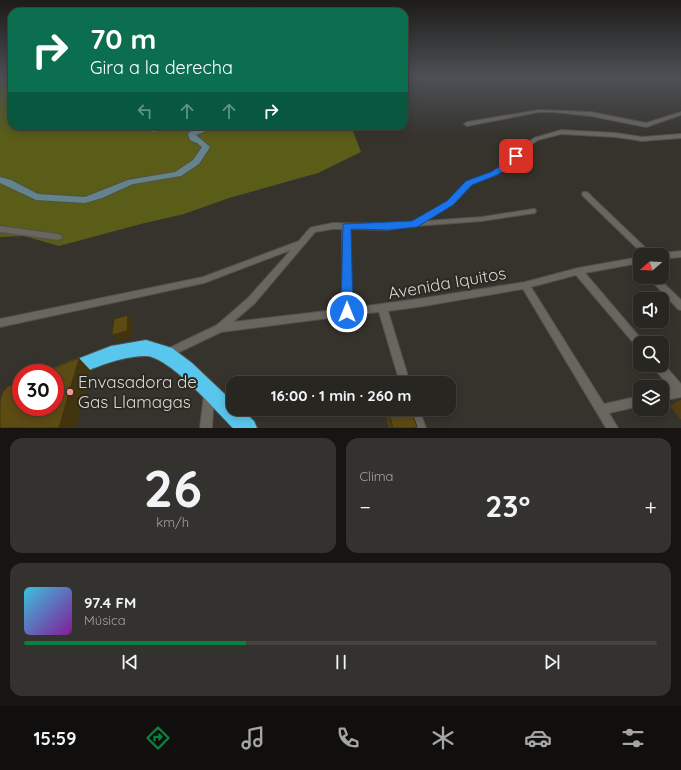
<!DOCTYPE html>
<html lang="es">
<head>
<meta charset="utf-8">
<style>
  :root { --surface:#282621; --page:#34322e; --text:#f1f3f6; --muted:#a5a5a5; --line:#44433f; --accent:#0b8043 }
  body { margin:0; font-family:Quicksand,sans-serif; background:var(--page); color:var(--text); height:100vh; display:flex; flex-direction:column; font-size:15px; white-space:nowrap }
  * { box-sizing:border-box; margin:0 }
  p { font-size:13px; color:var(--muted) }
  .icon { flex:none; width:22px; height:22px; fill:none; stroke:currentColor; stroke-width:2; stroke-linecap:round; stroke-linejoin:round }
  .map { position:relative; height:428px; overflow:hidden }
  .sheet { display:flex; flex-direction:column; gap:10px; padding:10px; background:#161512; flex:1 }
  .sheet>* { flex:none }
  .guide { position:absolute; left:8px; top:8px; width:400px; height:122px; border-radius:12px; box-shadow:0 2px 10px #0003,0 0 0 1px var(--line); background:#0b6e4f; color:#fff; overflow:hidden }
  .needle { width:26px; rotate:251deg }
  .fabs { position:absolute; left:633px; top:248px; display:grid; gap:8px }
  .fabs a { display:grid; place-items:center; width:36px; height:36px; border-radius:8px; background:var(--surface); box-shadow:0 2px 10px #0003,0 0 0 1px var(--line); font-size:20px }
  .speed { position:absolute; left:12px; top:364px; display:flex; gap:8px; font-size:20px; font-weight:700; text-align:center }
  .speed>* { display:grid; place-content:center; width:52px; height:52px; border-radius:50%; background:var(--surface); box-shadow:0 2px 10px #0003,0 0 0 1px var(--line); line-height:1 }
  .speed .limit { border:6px solid #d22; background:#fff; color:#111 }
  .pin { position:absolute; display:grid; place-items:center; width:34px; height:34px; color:#fff; margin:-17px; border-radius:8px; box-shadow:0 2px 6px #0006 }
  .me { position:absolute; width:44px; margin:-22px; rotate:0deg; stroke-linejoin:round; filter:drop-shadow(0 0 3px #0008) }
  .turn { display:flex; align-items:center; gap:14px; height:84px; padding:0 16px; font-size:18px }
  .turn .icon { width:52px; height:52px; stroke-width:2.5 }
  .turn b { display:block; font-size:28px; line-height:34px }
  .lanes { display:flex; align-items:center; height:38px; padding:0 16px; background:#0003; justify-content:center; gap:20px; direction:ltr }
  .lanes .off { opacity:.35 }
  .big { font-size:30px; font-weight:700; line-height:1.1 }
  .sheet .widget { flex:1; display:flex; flex-direction:column; justify-content:center; gap:6px; min-width:0; padding:0 14px; border-radius:12px; background:var(--page) }
  .sheet .dial { align-items:center; gap:0 }
  .dial b { font-size:52px; line-height:1 }
  .song { display:flex; align-items:center; gap:12px }
  .cover { width:48px; height:48px; border-radius:6px; background:linear-gradient(135deg,hsl(190 70% 55%),hsl(290 70% 35%)) }
  .played { height:4px; border-radius:2px; background:linear-gradient(90deg,var(--accent) 35%,var(--line) 35%) }
  .keys { display:flex; justify-content:space-around; direction:ltr }
  .heat { display:flex; justify-content:space-between; align-items:center; font-size:22px; direction:ltr }
  .sheet .tiles { flex:1; display:grid; gap:10px; grid-template-columns:1fr 1fr }
  .widget:last-child { grid-column:span 2 }
  .trip { position:absolute; left:226px; top:376px; width:230px; height:40px; border-radius:12px; background:var(--surface); box-shadow:0 2px 10px #0003,0 0 0 1px var(--line); font-weight:700; line-height:40px; text-align:center }
  .menu { display:flex; height:64px; justify-content:space-around; align-items:center; background:#100f0d; color:var(--muted) }
  .menu .icon { width:28px; height:28px }
  .menu .active { color:var(--accent) }
  .menu b { font-size:18px; color:var(--text) }
  .map>svg:first-child { display:block }
</style>
</head>
<body>
<div class="map">
<svg width="681" height="428" viewBox="0 0 681 428">
  <rect width="100%" height="100%" fill="#36332c"/>
  <!-- green -->
  <polygon fill="#595d18" points="0,77 12,77 12,126 351,126 361,152 318,173 229,198 184,214 141,224 59,246 24,236 0,237"/>
  <g fill="none" stroke-linecap="round" stroke-linejoin="round">
    <defs>
      <g id="street">
        <polygon points="539,110 591,112 646,123 681,112 681,115 646,127 591,116 553,112 539,112 467,126 464,124 467,122"/>
        <path d="M561 130 616 133 642 137 681 134V138L642 141 616 137 561 134 538 140 524 150 512 164 496 174 471 184 452 205 425 221 482 217 533 209H535L536 211 535 213 482 221 415 226 388 230 350 229 351 308 418 299 525 282 578 268 640 257V263L585 273 643 341 644 343H640V348L637 347 576 275 531 287 604 404 640 396V406L609 413 618 428H606L523 289 418 307 388 311 410 383H400L379 312 350 315 347 317 345 316 221 332 169 357 166 359 163 357 161 354 163 351 217 325 248 298 291 250 204 283 0 327V319L203 277 299 241 310 228 313 227 333 223 388 224 412 222 448 201 467 182 492 172 508 162 520 148 534 138ZM333 229H342L343 309 233 322 254 304 315 232Z"/>
        <polygon points="583,192 587,192 653,255 644,255 583,196 582,194"/>
        <polygon points="0,226 58,234 61,235 62,237 61,239 58,240 0,232"/>
        <polygon points="681,251 681,257 662,259 662,255 659,255 662,253"/>
        <polygon points="648,277 657,277 681,300 681,310 678,309"/>
        <polygon points="662,362 681,384 681,397 662,401 662,391 671,389 654,368 653,365 662,365"/>
        <polygon points="209,389 213,390 214,394 212,428 200,428 204,394 205,390"/>
        <polygon points="409,409 419,409 426,428 414,428"/>
      </g>
      <g id="secondary">
        <polygon points="148,126 156,126 155,127 173,126 154,132 146,128"/>
        <polygon points="206,126 218,126 196,135 210,147 199,164 181,176 133,184 102,198 85,203 36,200 0,183 0,177 11,180 38,194 85,197 128,180 175,172 193,160 202,147 197,143 190,140 188,134 193,129"/>
      </g>
      <path id="highway" d="M146 340 172 348 192 363 233 402V409H241L254 421 257 428H233C216 411 168 355 145 356 113 357 83 373 55 385V373H47L49 370 111 346Z"/>
    </defs>
    <!-- street casing -->
    <use href="#street" stroke="#52504a" stroke-width="2"/>
    <!-- secondary casing -->
    <use href="#secondary" stroke="#52504a" stroke-width="2"/>
    <!-- highway casing -->
    <use href="#highway" stroke="#52504a" stroke-width="2"/>
    <!-- street -->
    <use href="#street" fill="#69665f" fill-rule="evenodd"/>
    <!-- secondary -->
    <use href="#secondary" fill="#64838a" fill-rule="evenodd"/>
    <!-- highway -->
    <use href="#highway" fill="#59c6ee" fill-rule="evenodd"/>
  </g>
  <!-- wall -->
  <g fill="#504011">
    <polygon points="681,400 681,420 670,406 678,401"/>
    <polygon points="384,409 411,409 417,427 416,428 389,428"/>
  </g>
  <!-- shaded-wall -->
  <g fill="#41340e">
    <polygon points="128,315 133,322 132,337 117,341 112,335"/>
    <polygon points="79,358 91,371 76,428 59,428"/>
  </g>
  <!-- building -->
  <g fill="#5d4b14" stroke="#41340e">
    <polygon points="128,315 127,331 112,335 114,319"/>
    <polygon points="79,358 59,428 0,428 0,401 3,391 6,389 6,387 21,381 21,407 55,407 55,373 41,373"/>
    <polygon points="401,376 403,383 382,383 381,380"/>
    <polygon points="388,409 411,409 417,427 412,428 393,428"/>
  </g>
  <!-- sky -->
  <linearGradient id="sky" x2="0" y2="1"><stop stop-color="#1e1c18"/><stop offset="0.56" stop-color="#4c5056"/><stop offset="1" stop-color="#4c5056" stop-opacity="0"/></linearGradient>
  <rect width="681" height="137" fill="url(#sky)"/>
  <!-- route -->
  <polygon fill="#1a73e8" stroke="#114b97" points="513,154 520,156 513,165 497,175 472,185 453,205 417,227 388,230 351,229 353,312 351,316 347,318 343,316 341,312 343,224 412,221 447,201 466,181 491,172 507,162"/>
  <!-- markers -->
  <circle fill="#f59b98" stroke="#2c2923" stroke-width="1.5" cx="70" cy="392" r="4"/>
  <g text-anchor="middle" stroke-width="4" stroke-linejoin="round" paint-order="stroke">
    <!-- near-street labels -->
    <g font-size="17" fill="#d9d8d3" stroke="#2c2923">
      <text transform="translate(447 283) rotate(-10)" y="6">Avenida Iquitos</text>
    </g>
    <!-- near-poi labels -->
    <g font-size="17" fill="#d9d8d3" stroke="#2c2923" text-anchor="start">
      <text x="78" y="388">Envasadora de<tspan x="78" dy="20">Gas Llamagas</tspan></text>
    </g>
  </g>
</svg>
<div class="fabs">
<a><svg class="needle" viewBox="-14 -14 28 28"><path d="M0-13l5 13h-10z" fill="#e53935"/><path d="M0 13l5-13h-10z" fill="#a5a5a5"/></svg></a>
<a><svg class="icon" aria-label="sound" viewBox="0 0 24 24"><path d="M4 9h4l5-4v14l-5-4H4zM17 9q2 3 0 6"/></svg></a>
<a><svg class="icon" aria-label="search" viewBox="0 0 24 24"><circle cx="10" cy="10" r="6"/><path d="M15 15l6 6"/></svg></a>
<a><svg class="icon" aria-label="layers" viewBox="0 0 24 24"><path d="M12 4l9 5-9 5-9-5zM3 14l9 5 9-5"/></svg></a>
</div>
<div class="speed"><div class="limit">30</div></div>
<div class="pin" style="left:516px;top:156px;background:#d93025"><svg class="icon" aria-label="arrive" viewBox="0 0 24 24"><path d="M6 21V4h12l-3 4 3 4H6"/></svg></div>
<svg class="me" style="left:347px;top:312px" viewBox="-20 -20 40 40"><circle r="17" fill="#1a73e8" stroke="#fff" stroke-width="3"/><path d="M0-11L8 9 0 5-8 9z" fill="#fff"/></svg>
<div class="trip">16:00 · 1 min · 260 m</div>
<div class="guide">
<div class="turn"><svg class="icon" aria-label="right" viewBox="0 0 24 24"><path d="M7 20v-9h11M14 6l5 5-5 5"/></svg><div><b>70 m</b>Gira a la derecha</div></div>
<div class="lanes"><svg class="icon off" aria-label="left" viewBox="0 0 24 24"><path d="M17 20v-9H6M10 6l-5 5 5 5"/></svg><svg class="icon off" aria-label="ahead" viewBox="0 0 24 24"><path d="M12 20V5M6 11l6-6 6 6"/></svg><svg class="icon off" aria-label="ahead" viewBox="0 0 24 24"><path d="M12 20V5M6 11l6-6 6 6"/></svg><svg class="icon" aria-label="right" viewBox="0 0 24 24"><path d="M7 20v-9h11M14 6l5 5-5 5"/></svg></div>
</div>
</div>
<section class="sheet">
<div class="tiles">
<div class="widget dial"><b>26</b><p>km/h</p></div>
<div class="widget"><p>Clima</p>
<div class="heat"><a>−</a><b class="big">23°</b><a>+</a></div>
</div>
<div class="widget">
<div class="song"><i class="cover"></i><div><b>97.4 FM</b><p>Música</p></div></div>
<div class="played"></div>
<div class="keys"><svg class="icon" aria-label="previous" viewBox="0 0 24 24"><path d="M18 5L8 12l10 7zM5 5v14"/></svg><svg class="icon" aria-label="pause" viewBox="0 0 24 24"><path d="M8 5v14M16 5v14"/></svg><svg class="icon" aria-label="next" viewBox="0 0 24 24"><path d="M6 5l10 7-10 7zM19 5v14"/></svg></div>
</div>
</div>
</section>
<nav class="menu">
<b>15:59</b>
<svg class="icon active" aria-label="directions" viewBox="0 0 24 24"><path d="M12 3l9 9-9 9-9-9zM9 14v-3h6M13 9l2 2-2 2"/></svg>
<svg class="icon" aria-label="music" viewBox="0 0 24 24"><path d="M9 18V5l10-2v13"/><circle cx="6" cy="18" r="3"/><circle cx="16" cy="16" r="3"/></svg>
<svg class="icon" aria-label="phone" viewBox="0 0 24 24"><path d="M5 4h4l2 5-3 2q2 4 5 5l2-3 5 2v4C11 20 4 13 5 4z"/></svg>
<svg class="icon" aria-label="climate" viewBox="0 0 24 24"><path d="M12 3v18M4 7l16 10M4 17L20 7"/></svg>
<svg class="icon" aria-label="car" viewBox="0 0 24 24"><path d="M5 17H2v-5l4-1 3-4h7l3 4 3 1v5h-3M9 17h6M6 11h13"/><circle cx="7" cy="17" r="2"/><circle cx="17" cy="17" r="2"/></svg>
<svg class="icon" aria-label="filters" viewBox="0 0 24 24"><path d="M4 7h16M4 17h16"/><circle cx="9" cy="7" r="2"/><circle cx="15" cy="17" r="2"/></svg>
</nav>
</body>
</html>
